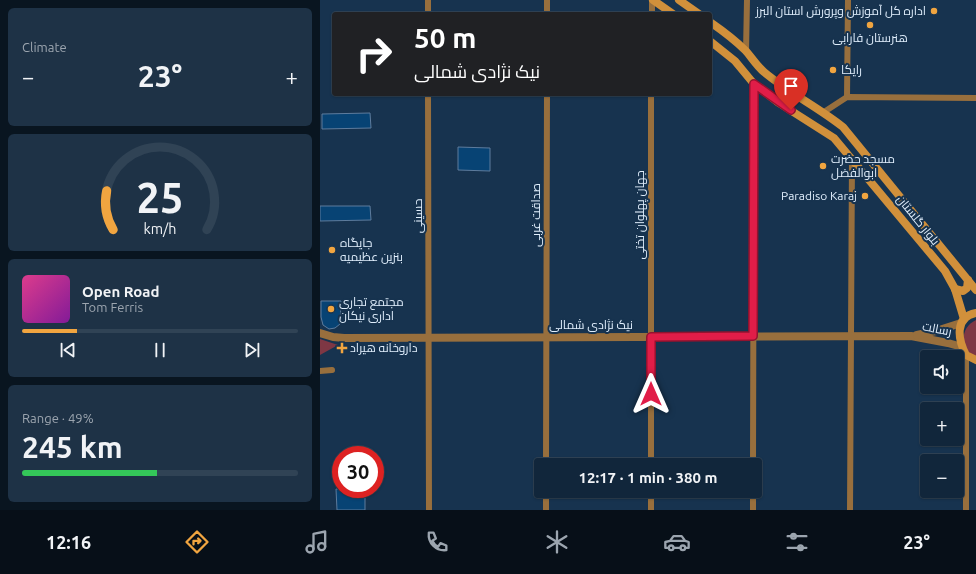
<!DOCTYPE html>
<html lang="en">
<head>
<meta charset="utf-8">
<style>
  :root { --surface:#11263b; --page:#1e3246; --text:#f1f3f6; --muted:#9ca5af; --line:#304355; --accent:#f1a540 }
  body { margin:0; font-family:Ubuntu,Cairo,sans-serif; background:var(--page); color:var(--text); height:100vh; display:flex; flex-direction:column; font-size:15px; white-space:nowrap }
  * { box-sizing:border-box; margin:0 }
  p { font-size:13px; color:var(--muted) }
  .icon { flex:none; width:22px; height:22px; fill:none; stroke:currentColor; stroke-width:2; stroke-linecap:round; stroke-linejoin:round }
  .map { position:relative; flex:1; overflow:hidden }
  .details { display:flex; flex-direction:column; gap:8px; padding:8px; background:#091520; width:320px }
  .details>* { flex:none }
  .hud { position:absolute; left:12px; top:12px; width:380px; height:84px; border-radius:4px; box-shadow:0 1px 3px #0004,0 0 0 1px var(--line); background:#202124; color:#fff; overflow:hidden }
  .buttons { position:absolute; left:600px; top:350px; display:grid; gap:8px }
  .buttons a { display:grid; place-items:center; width:44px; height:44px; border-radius:4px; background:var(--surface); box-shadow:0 1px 3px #0004,0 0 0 1px var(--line); font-size:20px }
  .speed { position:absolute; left:12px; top:446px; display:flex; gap:8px; font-size:20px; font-weight:700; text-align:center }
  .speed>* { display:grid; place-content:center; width:52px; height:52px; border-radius:50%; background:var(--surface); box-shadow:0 1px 3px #0004,0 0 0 1px var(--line); line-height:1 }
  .speed .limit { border:6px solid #d22; background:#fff; color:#111 }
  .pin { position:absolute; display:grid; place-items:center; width:34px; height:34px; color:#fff; margin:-41px -17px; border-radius:50% 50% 50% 0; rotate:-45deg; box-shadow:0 0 4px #0007 }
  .pin .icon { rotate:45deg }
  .me { position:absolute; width:44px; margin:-22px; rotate:0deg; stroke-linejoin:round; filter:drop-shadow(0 0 3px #0008) }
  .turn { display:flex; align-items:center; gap:14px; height:84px; padding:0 16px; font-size:18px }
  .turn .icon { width:52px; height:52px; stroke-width:2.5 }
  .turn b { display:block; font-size:28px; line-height:34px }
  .big { font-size:30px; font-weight:600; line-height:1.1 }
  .details .tile { flex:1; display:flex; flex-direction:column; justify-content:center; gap:6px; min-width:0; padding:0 14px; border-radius:6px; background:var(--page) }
  .details .dial { align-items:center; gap:0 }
  .dial svg { height:104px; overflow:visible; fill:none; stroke:var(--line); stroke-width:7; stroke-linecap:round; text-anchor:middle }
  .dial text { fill:var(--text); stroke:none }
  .song { display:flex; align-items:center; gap:12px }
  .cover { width:48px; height:48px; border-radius:6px; background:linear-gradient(135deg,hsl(330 70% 55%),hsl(290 70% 35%)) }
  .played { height:4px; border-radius:2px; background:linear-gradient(90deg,var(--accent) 20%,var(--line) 20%) }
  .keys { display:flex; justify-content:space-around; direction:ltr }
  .heat { display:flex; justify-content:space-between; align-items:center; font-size:22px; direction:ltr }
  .charge { height:6px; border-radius:3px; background:linear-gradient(90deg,#34c759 49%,var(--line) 0) }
  .trip { position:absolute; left:214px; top:458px; width:228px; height:40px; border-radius:4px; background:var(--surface); box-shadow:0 1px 3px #0004,0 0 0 1px var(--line); font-weight:600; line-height:40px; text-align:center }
  .menu { display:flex; height:64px; justify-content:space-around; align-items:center; background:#070f18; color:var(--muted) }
  .menu .icon { width:28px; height:28px }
  .menu .selected { color:var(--accent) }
  .menu b { font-size:18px; color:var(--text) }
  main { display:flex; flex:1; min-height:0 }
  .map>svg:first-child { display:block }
</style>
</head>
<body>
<main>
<section class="details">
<div class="tile"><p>Climate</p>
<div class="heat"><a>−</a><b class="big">23°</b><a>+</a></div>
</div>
<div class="tile dial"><svg viewBox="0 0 100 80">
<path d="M14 69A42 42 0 1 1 86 69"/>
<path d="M14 69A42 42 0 0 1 9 39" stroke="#f1a540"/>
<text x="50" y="56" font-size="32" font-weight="700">25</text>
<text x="50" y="72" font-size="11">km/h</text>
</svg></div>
<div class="tile">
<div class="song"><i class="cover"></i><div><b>Open Road</b><p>Tom Ferris</p></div></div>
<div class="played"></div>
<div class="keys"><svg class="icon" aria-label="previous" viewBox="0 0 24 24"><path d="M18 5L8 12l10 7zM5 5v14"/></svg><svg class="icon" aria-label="pause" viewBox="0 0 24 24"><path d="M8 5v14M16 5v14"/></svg><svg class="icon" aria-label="next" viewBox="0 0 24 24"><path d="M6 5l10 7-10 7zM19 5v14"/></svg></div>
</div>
<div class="tile"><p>Range · 49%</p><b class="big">245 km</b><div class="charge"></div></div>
</section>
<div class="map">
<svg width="656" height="510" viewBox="0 0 656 510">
  <rect width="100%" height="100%" fill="#17334f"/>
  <!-- green -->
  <g fill="#7e3744">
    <path d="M656 320V358C640 349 639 328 656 320Z"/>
    <polygon points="0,339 18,345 0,355"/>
  </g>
  <!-- building -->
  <g fill="#074374" stroke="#5e7c9d">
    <polygon points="50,113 51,128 2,129 2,114"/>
    <polygon points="138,147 170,148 170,171 138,170"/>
    <polygon points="0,206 50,206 51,220 0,221"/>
    <polygon points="1,301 21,301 20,324 15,328 9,329 3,325 1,317"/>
    <polygon points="16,489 45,489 45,510 17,510"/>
  </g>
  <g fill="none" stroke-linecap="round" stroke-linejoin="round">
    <!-- minor -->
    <g stroke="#986f3d" stroke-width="6">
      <polyline points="108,0 108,14"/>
      <polyline points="227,14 227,0"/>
      <polyline points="332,14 332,0"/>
      <polyline points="426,52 427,0"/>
      <polyline points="108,94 109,510"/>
      <polyline points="527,97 528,0"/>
      <polyline points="504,112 527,97 656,98"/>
      <polyline points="0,371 12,370"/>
      <polyline points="226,465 227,94"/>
      <polyline points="331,465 331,94"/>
      <polyline points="433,465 434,84"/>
      <polyline points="226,510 226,491"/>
      <polyline points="331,510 331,491"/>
      <polyline points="433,510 433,491"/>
      <polyline points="530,510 532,158"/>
      <polyline points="646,510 646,355"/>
    </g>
    <!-- tertiary -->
    <g stroke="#986f3d" stroke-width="8">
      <polyline points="0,333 13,337 24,338 591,336 628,343 642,347"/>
      <polyline points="597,335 616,331 641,323"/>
    </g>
    <!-- secondary -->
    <g stroke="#d1903b" stroke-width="8">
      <polyline points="333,0 353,14"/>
      <polyline points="359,0 379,14"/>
      <path d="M390 22C403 31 415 40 426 51 432 58 437 66 444 72 469 93 498 107 523 127L656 290"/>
      <polyline points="390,41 415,61 434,84 459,103 514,138 625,271 635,289 644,319"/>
      <polyline points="635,289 643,291 647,288 648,280"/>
      <path d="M656 313C634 317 638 340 646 355L656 360"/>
    </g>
  </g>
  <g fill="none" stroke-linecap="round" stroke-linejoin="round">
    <defs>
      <polyline id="route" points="331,394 331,337 433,336 434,84 471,110"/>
    </defs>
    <!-- route casing -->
    <use href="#route" stroke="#92132f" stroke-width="10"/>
    <!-- route -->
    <use href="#route" stroke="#e11d48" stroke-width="7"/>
  </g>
  <!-- markers -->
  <g fill="#f1a540" stroke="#17334f" stroke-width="1.5">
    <circle cx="614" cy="11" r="4"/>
    <circle cx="550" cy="25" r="4"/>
    <circle cx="513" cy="70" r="4"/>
    <circle cx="503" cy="166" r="4"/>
    <circle cx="545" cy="196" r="4"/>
    <circle cx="12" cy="250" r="4"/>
    <circle cx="11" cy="309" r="4"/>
    <path d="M20 342h4v4h4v4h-4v4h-4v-4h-4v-4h4z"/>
  </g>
  <g text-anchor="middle" stroke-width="4" stroke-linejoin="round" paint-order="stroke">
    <!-- poi labels -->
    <g font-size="12" fill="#e0eefc" stroke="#17334f" text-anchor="start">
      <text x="606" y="15" text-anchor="end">اداره کل آموزش وپرورش استان البرز</text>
      <text x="550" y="42" text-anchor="middle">هنرستان فارابی</text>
      <text x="521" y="74">رایکا</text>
      <text x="511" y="163">مسجد حضرت<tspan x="511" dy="14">ابوالفضل</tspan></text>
      <text x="537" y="200" text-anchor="end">Paradiso Karaj</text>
      <text x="20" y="247">جایگاه<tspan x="20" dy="14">بنزین عظیمیه</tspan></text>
      <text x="19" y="306">مجتمع تجاری<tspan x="19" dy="14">اداری نیکان</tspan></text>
      <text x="30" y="352">داروخانه هیراد</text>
    </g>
    <!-- street labels -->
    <g font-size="12" fill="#e0eefc" stroke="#17334f">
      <text transform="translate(216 215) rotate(-90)" y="4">صداقت غربی</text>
      <text transform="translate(320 215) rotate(-90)" y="4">جهان پهلوان تختی</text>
      <text transform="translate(98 216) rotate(-90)" y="4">حسینی</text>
      <text transform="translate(598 220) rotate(51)" y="4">بلوار گلستان</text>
      <text x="271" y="329">نیک نژادی شمالی</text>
      <text transform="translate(617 329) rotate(11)" y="4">رسالت</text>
    </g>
  </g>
</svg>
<div class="buttons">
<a><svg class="icon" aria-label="sound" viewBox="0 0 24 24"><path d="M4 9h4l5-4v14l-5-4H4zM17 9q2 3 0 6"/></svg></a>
<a>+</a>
<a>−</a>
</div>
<div class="speed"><div class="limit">30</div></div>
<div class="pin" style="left:471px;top:110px;background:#d93025"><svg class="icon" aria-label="arrive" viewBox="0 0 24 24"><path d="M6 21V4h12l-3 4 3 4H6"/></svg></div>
<svg class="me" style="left:331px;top:394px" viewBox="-20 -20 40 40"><path d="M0-17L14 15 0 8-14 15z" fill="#e11d48" stroke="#fff" stroke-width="4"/></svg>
<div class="trip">12:17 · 1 min · 380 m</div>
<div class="hud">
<div class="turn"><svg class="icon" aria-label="right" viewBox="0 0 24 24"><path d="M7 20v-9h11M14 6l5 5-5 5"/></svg><div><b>50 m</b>نیک نژادی شمالی</div></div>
</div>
</div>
</main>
<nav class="menu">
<b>12:16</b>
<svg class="icon selected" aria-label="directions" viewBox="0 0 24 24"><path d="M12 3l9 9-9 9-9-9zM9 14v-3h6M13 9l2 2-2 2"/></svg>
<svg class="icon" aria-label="music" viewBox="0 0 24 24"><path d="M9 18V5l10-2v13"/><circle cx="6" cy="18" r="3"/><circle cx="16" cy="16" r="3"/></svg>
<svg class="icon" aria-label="phone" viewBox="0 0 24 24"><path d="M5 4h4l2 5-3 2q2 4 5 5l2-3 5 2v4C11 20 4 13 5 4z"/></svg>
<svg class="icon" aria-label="climate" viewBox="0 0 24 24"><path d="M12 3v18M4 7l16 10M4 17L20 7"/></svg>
<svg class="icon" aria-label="car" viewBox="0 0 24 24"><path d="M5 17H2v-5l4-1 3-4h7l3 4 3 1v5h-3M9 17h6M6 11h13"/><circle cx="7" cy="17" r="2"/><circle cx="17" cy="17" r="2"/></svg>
<svg class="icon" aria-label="filters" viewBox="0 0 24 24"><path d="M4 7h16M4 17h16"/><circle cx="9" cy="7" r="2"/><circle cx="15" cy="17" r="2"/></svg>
<b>23°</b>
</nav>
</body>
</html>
